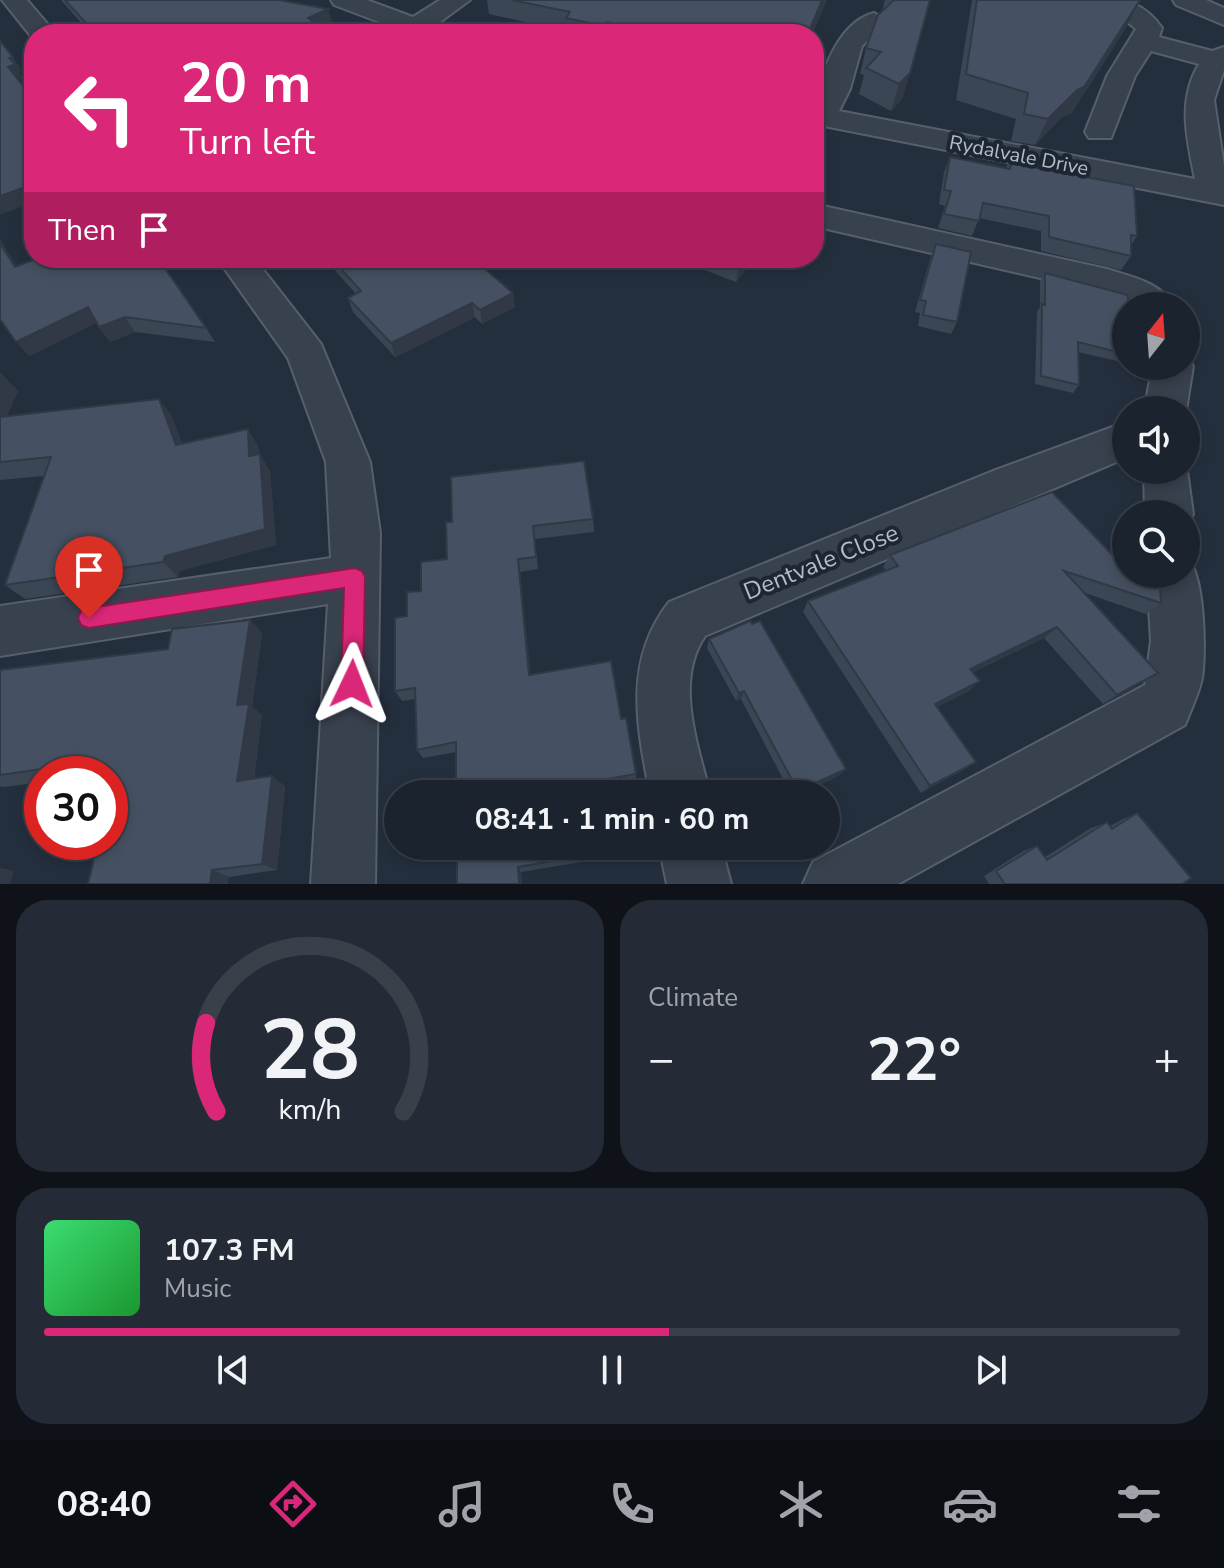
<!DOCTYPE html>
<html lang="en">
<head>
<meta charset="utf-8">
<style>
  :root { --surface:#1b232e; --page:#242b36; --text:#f1f3f6; --muted:#a0a4aa; --line:#39404a; --accent:#db2777 }
  body { margin:0; font-family:"Nunito Sans",sans-serif; background:var(--page); color:var(--text); height:100vh; display:flex; flex-direction:column; font-size:30px; white-space:nowrap }
  * { box-sizing:border-box; margin:0 }
  p { font-size:26px; color:var(--muted) }
  .icon { flex:none; width:44px; height:44px; fill:none; stroke:currentColor; stroke-width:2; stroke-linecap:round; stroke-linejoin:round }
  .map { position:relative; height:884px; overflow:hidden }
  .drawer { display:flex; flex-direction:column; gap:16px; padding:16px; background:#0f1319; flex:1 }
  .drawer>* { flex:none }
  .banner { position:absolute; left:24px; top:24px; width:800px; height:244px; border-radius:32px; box-shadow:0 4px 12px #0003,0 0 0 2px var(--line); background:#db2777; color:#fff; overflow:hidden }
  .needle { width:52px; rotate:17deg }
  .fabs { position:absolute; left:1112px; top:292px; display:grid; gap:16px }
  .fabs a { display:grid; place-items:center; width:88px; height:88px; border-radius:50%; background:var(--surface); box-shadow:0 4px 12px #0003,0 0 0 2px var(--line); font-size:40px }
  .speed { position:absolute; left:24px; top:756px; display:flex; gap:16px; font-size:40px; font-weight:700; text-align:center }
  .speed>* { display:grid; place-content:center; width:104px; height:104px; border-radius:50%; background:var(--surface); box-shadow:0 4px 12px #0003,0 0 0 2px var(--line); line-height:1 }
  .speed .limit { border:12px solid #d22; background:#fff; color:#111 }
  .pin { position:absolute; display:grid; place-items:center; width:68px; height:68px; color:#fff; margin:-82px -34px; border-radius:50% 50% 50% 0; rotate:-45deg; box-shadow:0 0 8px #0007 }
  .pin .icon { rotate:45deg }
  .me { position:absolute; width:88px; margin:-44px; rotate:2deg; stroke-linejoin:round; filter:drop-shadow(0 0 6px #0008) }
  .turn { display:flex; align-items:center; gap:28px; height:168px; padding:0 24px; font-size:36px }
  .turn .icon { width:104px; height:104px; stroke-width:2.5 }
  .turn b { display:block; font-size:56px; line-height:68px }
  .then { display:flex; align-items:center; height:76px; padding:0 24px; background:#0003; gap:16px; font-size:30px }
  .big { font-size:60px; font-weight:700; line-height:1.1 }
  .drawer .widget { flex:1; display:flex; flex-direction:column; justify-content:center; gap:12px; min-width:0; padding:0 28px; border-radius:32px; background:var(--page) }
  .drawer .dial { align-items:center; gap:0 }
  .dial svg { height:208px; overflow:visible; fill:none; stroke:var(--line); stroke-width:7; stroke-linecap:round; text-anchor:middle }
  .dial text { fill:var(--text); stroke:none }
  .song { display:flex; align-items:center; gap:24px }
  .cover { width:96px; height:96px; border-radius:12px; background:linear-gradient(135deg,hsl(140 70% 55%),hsl(130 70% 35%)) }
  .played { height:8px; border-radius:4px; background:linear-gradient(90deg,var(--accent) 55%,var(--line) 55%) }
  .keys { display:flex; justify-content:space-around; direction:ltr }
  .heat { display:flex; justify-content:space-between; align-items:center; font-size:44px; direction:ltr }
  .drawer .tiles { flex:1; display:grid; gap:16px; grid-template-columns:1fr 1fr }
  .widget:last-child { grid-column:span 2 }
  .trip { position:absolute; left:384px; top:780px; width:456px; height:80px; border-radius:40px; background:var(--surface); box-shadow:0 4px 12px #0003,0 0 0 2px var(--line); font-weight:700; line-height:80px; text-align:center }
  .dock { display:flex; height:128px; justify-content:space-around; align-items:center; background:#0b0e12; color:var(--muted) }
  .dock .icon { width:56px; height:56px }
  .dock .active { color:var(--accent) }
  .dock b { font-size:36px; color:var(--text) }
  .map>svg:first-child { display:block }
</style>
</head>
<body>
<div class="map">
<svg width="1224" height="884" viewBox="0 0 1224 884">
  <rect width="100%" height="100%" fill="#242f3e"/>
  <g fill="none" stroke-linecap="round" stroke-linejoin="round">
    <defs>
      <g id="minor">
        <polygon points="2,0 27,0 56,34 34,34 34,40"/>
        <polygon points="331,0 367,0 413,17 440,0 470,0 436,25 450,34 411,34 334,5"/>
        <path d="M1100 0C1129 0 1144 3 1162 28L1159 37 1212 51 1224 47V70L1214 100 1224 166V205L814 124C814 89 834 23 874 13L887 21 862 46 850 89 839 111 1195 179C1187 140 1177 100 1199 64L1151 51 1135 76 1111 138H1089L1085 132 1107 76 1136 29Z"/>
        <polygon points="1173,0 1206,0 1224,8 1224,25 1176,5"/>
        <path d="M814 204 1107 269C1132 277 1160 282 1174 306H1129L1120 299 1088 289 814 226Z"/>
        <polygon points="217,258 254,258 321,344 370,462 380,533 375,884 311,884 328,604 0,656 0,606 331,558 326,462 288,358"/>
        <polygon points="1186,355 1193,366 1186,411 1144,410 1153,366 1186,366"/>
        <path d="M1126 422V458L705 636C674 681 698 745 710 794H650C637 726 623 661 669 602L993 471Z"/>
        <polygon points="1186,463 1193,514 1186,528 1186,514 1145,514 1144,470 1186,470"/>
        <path d="M1186 557C1205 572 1206 653 1202 678 1199 694 1191 709 1185 725L898 884H803L813 862 1145 685 1151 641 1147 574H1186Z"/>
        <polygon points="659,846 721,846 731,884 667,884"/>
      </g>
    </defs>
    <!-- minor casing -->
    <use href="#minor" stroke="#565f6c" stroke-width="4"/>
    <!-- minor -->
    <use href="#minor" fill="#38414e" fill-rule="evenodd"/>
  </g>
  <!-- wall -->
  <g fill="#3b4654">
    <polygon points="61,0 279,0 328,9 332,23 320,28 329,34 91,34"/>
    <polygon points="487,0 827,0 812,34 566,34 566,31 489,14"/>
    <polygon points="885,0 930,0 902,99 891,111 859,94 864,75 860,74 866,48 882,12"/>
    <polygon points="972,0 1140,0 1127,26 1071,114 1063,116 1035,145 1011,141 1016,119 956,100"/>
    <polygon points="1013,151 1016,164 1137,236 1131,245 1131,256 1121,270 1041,251 1041,231 979,218 972,236 938,228 945,206 939,204 944,172 950,157 1006,168"/>
    <polygon points="936,244 957,322 951,334 918,326 920,313 915,312 931,256"/>
    <polygon points="324,258 472,258 515,307 482,324 475,317 395,357 353,312 348,298 356,294"/>
    <polygon points="695,258 755,258 736,282 694,266"/>
    <polygon points="17,266 206,328 215,342 135,332 110,342 96,323 29,356"/>
    <polygon points="1045,273 1126,306 1126,356 1121,362 1078,352 1079,385 1073,393 1035,384 1037,312 1040,307 1040,281"/>
    <polygon points="0,373 18,391 6,417 159,399 172,417 182,444 258,446 259,454 270,471 276,545 179,571 178,577 25,599 5,585 44,476 0,480"/>
    <polygon points="593,519 594,532 535,539 538,569 520,572 530,674 621,719 636,774 636,782 580,792 456,752 423,758 417,750 415,699 402,701 395,691 407,616 421,591 447,559 446,522"/>
    <polygon points="1126,522 1126,574 1159,574 1161,603 1146,614 1085,593 1142,683 1103,704 1044,638 973,672 969,691 937,707 976,762 965,769 921,793 803,612 808,601 886,570 883,567 890,555 1119,562 1120,528"/>
    <polygon points="250,620 262,633 252,707 262,715 254,779 285,786 277,870 229,877 110,842 110,774 42,774 42,782 4,787 0,786 0,775 168,649"/>
    <polygon points="709,639 840,775 800,794 791,794 741,699 736,701 707,648"/>
    <polygon points="1137,813 1182,884 989,884 984,876 1023,851 1037,846 1045,857 1091,828 1107,822 1110,826 1121,820"/>
    <polygon points="587,846 588,861 521,872 522,884 457,884"/>
  </g>
  <!-- shaded-wall -->
  <g fill="#303945">
    <polygon points="822,0 827,0 812,34 808,34"/>
    <polygon points="1140,0 1127,26 1071,114 1063,116 1035,145 1048,119"/>
    <polygon points="328,9 332,23 312,32 308,18"/>
    <polygon points="607,22 608,34 604,34 604,26"/>
    <polygon points="13,57 22,71 19,72 24,79 17,81 8,67 9,58"/>
    <polygon points="910,73 902,99 891,111 899,84"/>
    <polygon points="1022,152 1015,167 1011,163"/>
    <polygon points="34,184 34,202 0,215 0,196"/>
    <polygon points="0,239 26,282 15,267 0,243"/>
    <polygon points="746,258 755,258 736,282 739,267"/>
    <polygon points="513,293 515,307 482,324 480,310"/>
    <polygon points="472,303 475,317 395,357 391,343"/>
    <polygon points="88,307 99,322 29,356 16,342"/>
    <polygon points="125,317 135,332 110,342 99,327"/>
    <polygon points="1,373 18,391 0,428 0,375"/>
    <polygon points="159,399 172,417 189,462 176,445"/>
    <polygon points="248,429 258,446 260,473 249,456"/>
    <polygon points="260,454 270,471 276,545 179,571 178,577 163,562 165,556"/>
    <polygon points="518,559 520,572 532,685 529,675"/>
    <polygon points="250,620 262,633 252,707 262,715 252,790 237,781 237,705"/>
    <polygon points="1057,627 1044,638 960,679 970,669"/>
    <polygon points="1158,673 1142,683 1103,704 1117,695"/>
    <polygon points="980,681 969,691 926,713 935,704"/>
    <polygon points="744,691 741,699 736,701 739,693"/>
    <polygon points="976,762 965,769 921,793 930,786"/>
    <polygon points="846,769 840,775 800,794 796,794 798,791"/>
    <polygon points="272,776 285,786 277,870 262,864"/>
    <polygon points="518,867 521,872 522,884 519,884"/>
    <polygon points="0,868 14,871 10,884 0,884"/>
    <polygon points="212,870 229,877 228,884 210,884"/>
  </g>
  <!-- building -->
  <g fill="#455162" stroke="#303945" stroke-width="2">
    <polygon points="65,0 279,0 328,9 308,18 329,34 96,34"/>
    <polygon points="512,0 822,0 808,34 677,34 607,22 604,26 566,18 570,12"/>
    <polygon points="894,0 930,0 910,73 899,84 866,68 881,52 866,48 878,15"/>
    <polygon points="977,0 1140,0 1084,87 1077,90 1048,119 1024,114 1028,93 966,74"/>
    <polygon points="365,30 373,34 354,34"/>
    <polygon points="0,41 13,57 9,58 15,64 8,67 34,99 34,184 0,196"/>
    <polygon points="1013,151 1022,152 1011,163 1134,186 1137,236 1131,235 1131,256 1049,237 1049,216 983,203 979,221 944,214 951,191 944,190 950,157 1010,169"/>
    <polygon points="0,243 15,267 38,258 146,258 148,261 155,258 158,258 206,328 125,317 99,327 88,307 16,342 0,319"/>
    <polygon points="936,244 971,252 957,322 923,315 926,301 920,300"/>
    <polygon points="331,258 472,258 513,293 480,310 472,303 391,343 348,298 361,291"/>
    <polygon points="716,258 746,258 739,267"/>
    <polygon points="1045,273 1124,294 1128,296 1128,306 1126,306 1126,354 1078,342 1079,385 1041,376 1042,304 1045,305"/>
    <polygon points="159,399 176,445 248,429 249,456 260,454 265,529 165,556 163,562 5,585 51,457 0,462 0,417"/>
    <polygon points="584,461 593,519 533,526 536,557 518,559 529,675 611,661 621,719 626,718 636,774 579,784 580,794 456,794 456,742 417,750 415,688 395,691 395,618 407,616 407,592 421,591 421,562 447,559 446,522 452,522 451,477"/>
    <polygon points="1052,492 1126,569 1126,574 1130,574 1132,576 1132,574 1159,574 1161,603 1064,571 1158,673 1117,695 1057,627 970,669 980,681 935,704 976,762 930,786 808,601 898,566 890,555"/>
    <polygon points="250,620 237,705 249,704 237,781 272,776 262,864 212,870 210,884 88,884 98,842 110,842 110,774 81,774 84,763 0,775 0,670 168,649 172,629"/>
    <polygon points="750,621 752,624 760,621 846,769 798,791 744,691 739,693 709,639"/>
    <polygon points="1137,813 1191,878 1182,884 1005,884 996,871 1037,846 1047,860 1107,822 1112,829"/>
    <polygon points="457,846 586,846 587,855 518,867 519,884 457,884"/>
  </g>
  <!-- route -->
  <polygon fill="#db2777" stroke="#8e194d" stroke-width="2" points="355,568 362,571 365,577 363,684 360,692 352,695 344,692 341,684 344,588 89,628 81,625 78,618 81,611 89,608"/>
  <g text-anchor="middle" stroke-width="8" stroke-linejoin="round" paint-order="stroke">
    <!-- far-street labels -->
    <g font-size="20" fill="#b4bcc9" stroke="#1d2633">
      <text transform="translate(1019 155) rotate(11)" y="7">Rydalvale Drive</text>
    </g>
    <!-- street labels -->
    <g font-size="24" fill="#b4bcc9" stroke="#1d2633">
      <text transform="translate(821 562) rotate(-22)" y="8">Dentvale Close</text>
    </g>
  </g>
</svg>
<div class="fabs">
<a><svg class="needle" viewBox="-14 -14 28 28"><path d="M0-13l5 13h-10z" fill="#e53935"/><path d="M0 13l5-13h-10z" fill="#a0a4aa"/></svg></a>
<a><svg class="icon" aria-label="sound" viewBox="0 0 24 24"><path d="M4 9h4l5-4v14l-5-4H4zM17 9q2 3 0 6"/></svg></a>
<a><svg class="icon" aria-label="search" viewBox="0 0 24 24"><circle cx="10" cy="10" r="6"/><path d="M15 15l6 6"/></svg></a>
</div>
<div class="speed"><div class="limit">30</div></div>
<div class="pin" style="left:89px;top:618px;background:#d93025"><svg class="icon" aria-label="arrive" viewBox="0 0 24 24"><path d="M6 21V4h12l-3 4 3 4H6"/></svg></div>
<svg class="me" style="left:352px;top:684px" viewBox="-20 -20 40 40"><path d="M0-17L14 15 0 8-14 15z" fill="#db2777" stroke="#fff" stroke-width="4"/></svg>
<div class="trip">08:41 · 1 min · 60 m</div>
<div class="banner">
<div class="turn"><svg class="icon" aria-label="left" viewBox="0 0 24 24"><path d="M17 20v-9H6M10 6l-5 5 5 5"/></svg><div><b>20 m</b>Turn left</div></div>
<div class="then">Then<svg class="icon" aria-label="arrive" viewBox="0 0 24 24"><path d="M6 21V4h12l-3 4 3 4H6"/></svg></div>
</div>
</div>
<section class="drawer">
<div class="tiles">
<div class="widget dial"><svg viewBox="0 0 100 80">
<path d="M14 69A42 42 0 1 1 86 69"/>
<path d="M14 69A42 42 0 0 1 10 35" stroke="#db2777"/>
<text x="50" y="56" font-size="32" font-weight="700">28</text>
<text x="50" y="72" font-size="11">km/h</text>
</svg></div>
<div class="widget"><p>Climate</p>
<div class="heat"><a>−</a><b class="big">22°</b><a>+</a></div>
</div>
<div class="widget">
<div class="song"><i class="cover"></i><div><b>107.3 FM</b><p>Music</p></div></div>
<div class="played"></div>
<div class="keys"><svg class="icon" aria-label="previous" viewBox="0 0 24 24"><path d="M18 5L8 12l10 7zM5 5v14"/></svg><svg class="icon" aria-label="pause" viewBox="0 0 24 24"><path d="M8 5v14M16 5v14"/></svg><svg class="icon" aria-label="next" viewBox="0 0 24 24"><path d="M6 5l10 7-10 7zM19 5v14"/></svg></div>
</div>
</div>
</section>
<nav class="dock">
<b>08:40</b>
<svg class="icon active" aria-label="directions" viewBox="0 0 24 24"><path d="M12 3l9 9-9 9-9-9zM9 14v-3h6M13 9l2 2-2 2"/></svg>
<svg class="icon" aria-label="music" viewBox="0 0 24 24"><path d="M9 18V5l10-2v13"/><circle cx="6" cy="18" r="3"/><circle cx="16" cy="16" r="3"/></svg>
<svg class="icon" aria-label="phone" viewBox="0 0 24 24"><path d="M5 4h4l2 5-3 2q2 4 5 5l2-3 5 2v4C11 20 4 13 5 4z"/></svg>
<svg class="icon" aria-label="climate" viewBox="0 0 24 24"><path d="M12 3v18M4 7l16 10M4 17L20 7"/></svg>
<svg class="icon" aria-label="car" viewBox="0 0 24 24"><path d="M5 17H2v-5l4-1 3-4h7l3 4 3 1v5h-3M9 17h6M6 11h13"/><circle cx="7" cy="17" r="2"/><circle cx="17" cy="17" r="2"/></svg>
<svg class="icon" aria-label="filters" viewBox="0 0 24 24"><path d="M4 7h16M4 17h16"/><circle cx="9" cy="7" r="2"/><circle cx="15" cy="17" r="2"/></svg>
</nav>
</body>
</html>
